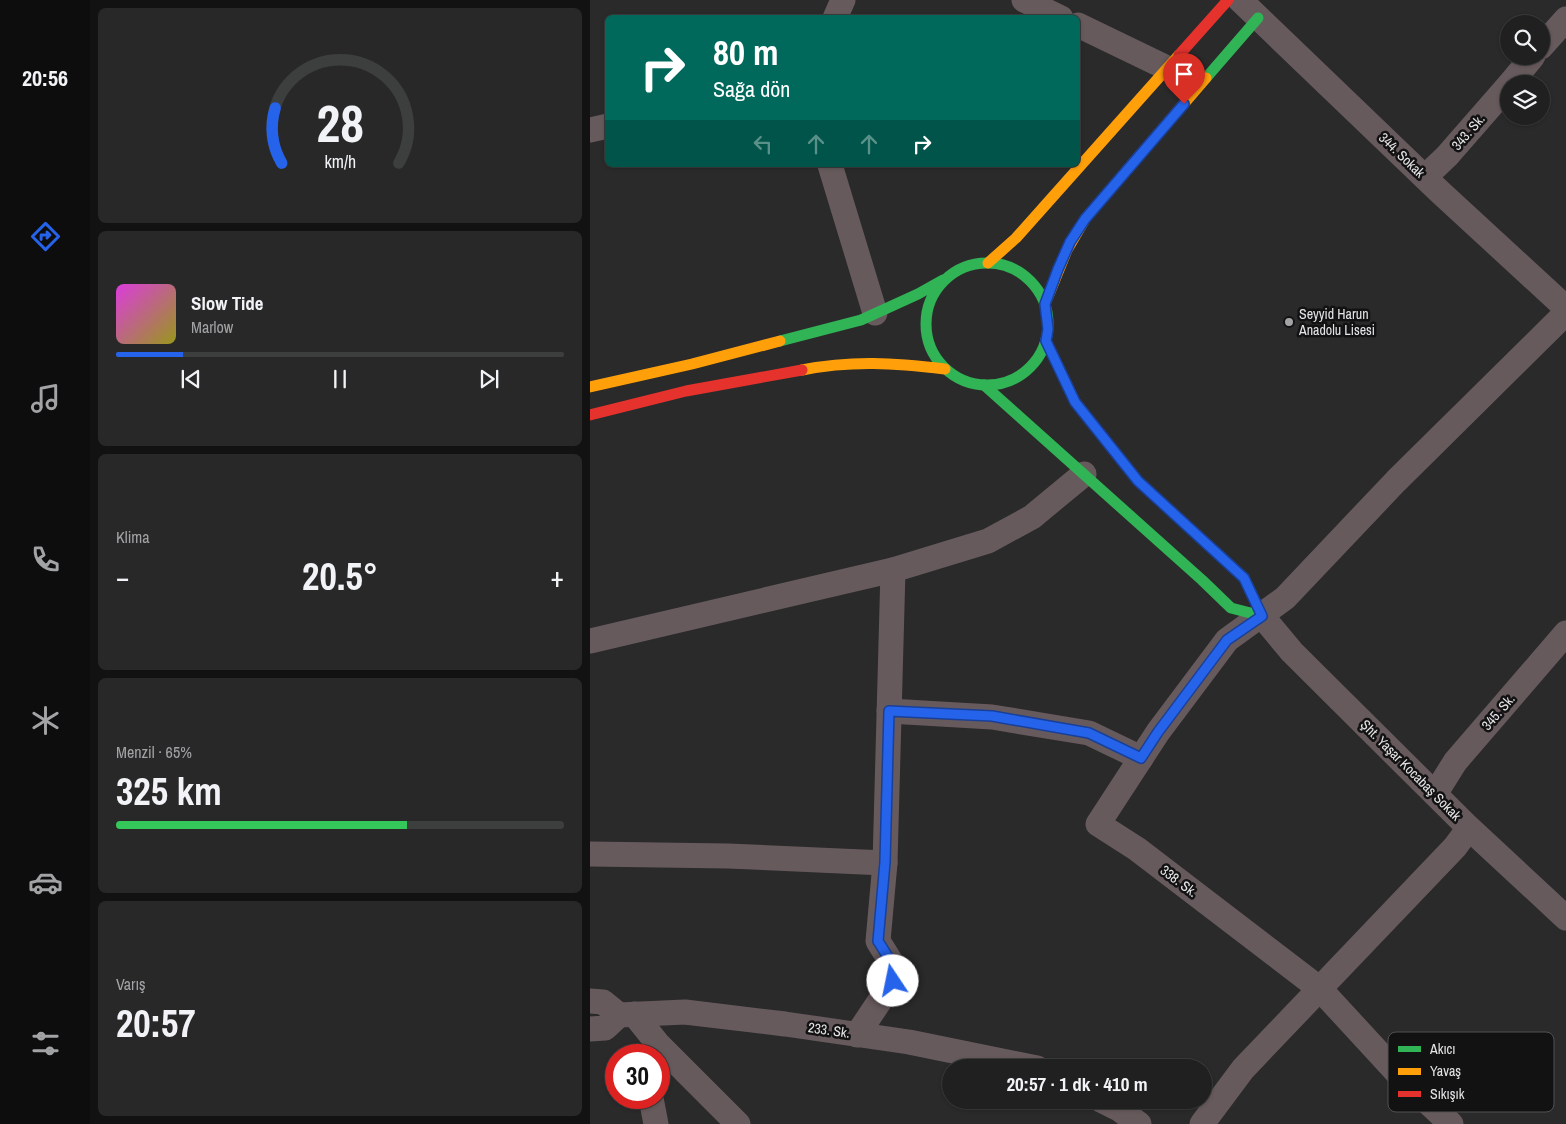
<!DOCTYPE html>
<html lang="tr">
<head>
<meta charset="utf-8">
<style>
  :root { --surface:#202020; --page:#282829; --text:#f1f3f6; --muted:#a2a3a5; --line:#3d3e3e; --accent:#2563eb }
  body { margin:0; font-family:"Archivo Narrow",sans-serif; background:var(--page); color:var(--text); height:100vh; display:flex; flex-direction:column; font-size:19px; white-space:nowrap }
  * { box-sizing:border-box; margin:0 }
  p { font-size:16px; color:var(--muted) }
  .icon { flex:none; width:28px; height:28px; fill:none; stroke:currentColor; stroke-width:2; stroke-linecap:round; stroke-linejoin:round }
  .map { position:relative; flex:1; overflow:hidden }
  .sheet { display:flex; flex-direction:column; gap:8px; padding:8px; background:#121212; width:500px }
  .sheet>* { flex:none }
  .top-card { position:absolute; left:15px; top:15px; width:475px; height:152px; border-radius:8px; box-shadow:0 1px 4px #0004,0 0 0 1px var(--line); background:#00695c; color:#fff; overflow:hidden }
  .controls { position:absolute; left:910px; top:15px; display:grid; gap:10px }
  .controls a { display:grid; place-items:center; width:50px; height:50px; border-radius:50%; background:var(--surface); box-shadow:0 1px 4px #0004,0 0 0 1px var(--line); font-size:25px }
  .speed { position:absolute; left:15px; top:1044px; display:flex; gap:10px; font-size:25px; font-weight:700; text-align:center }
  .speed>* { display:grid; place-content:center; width:65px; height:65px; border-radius:50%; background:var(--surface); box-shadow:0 1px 4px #0004,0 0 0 1px var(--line); line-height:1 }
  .speed .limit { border:8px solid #d22; background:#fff; color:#111 }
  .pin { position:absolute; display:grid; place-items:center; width:42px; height:42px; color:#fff; margin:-51px -21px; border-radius:50% 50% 50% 0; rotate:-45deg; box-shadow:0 0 5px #0007 }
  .pin .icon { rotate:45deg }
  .me { position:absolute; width:55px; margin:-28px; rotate:349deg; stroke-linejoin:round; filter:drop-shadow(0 0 4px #0008) }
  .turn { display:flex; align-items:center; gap:18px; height:105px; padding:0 25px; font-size:22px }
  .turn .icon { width:65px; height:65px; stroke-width:2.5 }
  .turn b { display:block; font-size:35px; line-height:42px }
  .lanes { display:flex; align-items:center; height:48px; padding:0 25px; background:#0003; justify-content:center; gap:25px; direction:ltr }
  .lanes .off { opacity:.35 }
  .big { font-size:38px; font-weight:800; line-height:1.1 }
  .sheet .tile { flex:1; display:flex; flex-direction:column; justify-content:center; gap:8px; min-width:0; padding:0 18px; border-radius:8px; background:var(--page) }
  .sheet .dial { align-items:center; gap:0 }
  .dial svg { height:130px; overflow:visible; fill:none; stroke:var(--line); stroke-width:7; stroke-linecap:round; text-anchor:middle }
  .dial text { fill:var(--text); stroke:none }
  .song { display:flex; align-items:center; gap:15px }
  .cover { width:60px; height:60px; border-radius:8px; background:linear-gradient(135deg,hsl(300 70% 55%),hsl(60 70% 35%)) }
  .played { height:5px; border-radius:2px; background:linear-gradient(90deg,var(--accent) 15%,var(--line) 15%) }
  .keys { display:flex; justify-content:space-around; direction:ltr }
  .heat { display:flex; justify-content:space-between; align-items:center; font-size:28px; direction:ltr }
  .charge { height:8px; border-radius:4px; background:linear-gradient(90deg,#34c759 65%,var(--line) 0) }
  .trip { position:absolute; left:352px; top:1059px; width:270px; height:50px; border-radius:25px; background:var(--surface); box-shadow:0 1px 4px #0004,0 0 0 1px var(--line); font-weight:800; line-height:50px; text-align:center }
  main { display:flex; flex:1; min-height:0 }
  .tab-bar { display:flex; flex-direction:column; width:90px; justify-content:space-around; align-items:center; background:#0d0d0d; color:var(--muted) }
  .tab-bar .icon { width:35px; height:35px }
  .tab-bar .on { color:var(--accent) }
  .tab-bar b { font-size:22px; color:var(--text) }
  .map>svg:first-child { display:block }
</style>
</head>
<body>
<main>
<nav class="tab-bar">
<b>20:56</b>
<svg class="icon on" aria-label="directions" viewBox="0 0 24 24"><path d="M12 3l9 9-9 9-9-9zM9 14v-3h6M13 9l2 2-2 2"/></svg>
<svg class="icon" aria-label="music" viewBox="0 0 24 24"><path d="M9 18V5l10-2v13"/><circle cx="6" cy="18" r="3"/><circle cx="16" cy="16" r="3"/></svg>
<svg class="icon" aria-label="phone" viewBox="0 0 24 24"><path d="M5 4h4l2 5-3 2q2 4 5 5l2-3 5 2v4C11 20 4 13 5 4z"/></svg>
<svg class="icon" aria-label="climate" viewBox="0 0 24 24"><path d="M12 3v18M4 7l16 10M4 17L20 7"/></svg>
<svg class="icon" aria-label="car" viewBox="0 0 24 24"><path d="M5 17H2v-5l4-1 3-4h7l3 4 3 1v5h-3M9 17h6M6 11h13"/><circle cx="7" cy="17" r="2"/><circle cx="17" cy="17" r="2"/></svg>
<svg class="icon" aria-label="filters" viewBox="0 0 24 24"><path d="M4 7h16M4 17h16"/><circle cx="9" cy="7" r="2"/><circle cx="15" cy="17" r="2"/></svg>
</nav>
<section class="sheet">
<div class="tile dial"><svg viewBox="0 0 100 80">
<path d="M14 69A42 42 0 1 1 86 69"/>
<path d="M14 69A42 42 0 0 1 10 35" stroke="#2563eb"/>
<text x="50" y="56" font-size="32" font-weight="700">28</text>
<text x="50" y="72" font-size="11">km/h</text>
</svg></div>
<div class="tile">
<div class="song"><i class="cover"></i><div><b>Slow Tide</b><p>Marlow</p></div></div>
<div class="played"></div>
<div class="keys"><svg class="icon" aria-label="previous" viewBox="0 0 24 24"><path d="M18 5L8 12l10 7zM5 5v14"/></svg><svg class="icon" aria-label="pause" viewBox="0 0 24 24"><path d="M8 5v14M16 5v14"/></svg><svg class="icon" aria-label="next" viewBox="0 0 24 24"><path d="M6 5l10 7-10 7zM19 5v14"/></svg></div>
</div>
<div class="tile"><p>Klima</p>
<div class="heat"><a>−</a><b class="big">20.5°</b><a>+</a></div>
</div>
<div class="tile"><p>Menzil · 65%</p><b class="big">325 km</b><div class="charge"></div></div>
<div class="tile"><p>Varış</p><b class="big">20:57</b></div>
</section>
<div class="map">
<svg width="976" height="1124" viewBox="0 0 976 1124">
  <rect width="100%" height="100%" fill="#2a2a2b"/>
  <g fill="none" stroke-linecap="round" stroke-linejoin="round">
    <!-- street -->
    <g stroke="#675a5d" stroke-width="25">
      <polyline points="434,0 471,18"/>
      <polyline points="650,0 850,192 976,308"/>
      <polyline points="245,18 253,0"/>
      <polyline points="488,25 577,68"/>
      <polyline points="951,47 976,19"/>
      <polyline points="920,84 943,56"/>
      <polyline points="0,130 18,126"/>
      <polyline points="240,165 285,313"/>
      <polyline points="835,177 857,156 919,85"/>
      <polyline points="672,616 702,652 879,828 976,918"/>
      <polyline points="0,641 303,570 398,541 442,517 494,474"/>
      <polyline points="299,711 402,717 499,733 551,758"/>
      <polyline points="845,794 865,762 976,633"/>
      <polyline points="0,854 138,856 295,863"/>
      <polyline points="0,1001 13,1002 29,1015"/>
      <polyline points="44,1014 68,1044 148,1124"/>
      <polyline points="29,1015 95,1012 195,1024 319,1042 447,1068"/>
      <polyline points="0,1029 15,1028 29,1015"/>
      <polyline points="267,1035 303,981 303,965 288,941 295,863 303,570"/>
      <polyline points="61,1098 66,1124"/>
      <polyline points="511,1100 529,1109 549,1124"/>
      <polyline points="612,1124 653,1069 865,847 879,828"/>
      <polyline points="861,1124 812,1078 730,989 547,849 508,824 568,732 637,640 695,598 806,481 976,313"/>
    </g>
    <!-- fast -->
    <g stroke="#30b455" stroke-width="11">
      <polyline points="616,78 668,18"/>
      <circle cx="397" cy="324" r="61"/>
      <polyline points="190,341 271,320 328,294 353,280"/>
      <polyline points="394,385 612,580 641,608 672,616"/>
      <polyline points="617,544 654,578 672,616"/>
    </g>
    <!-- slow -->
    <g stroke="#ff9f0a" stroke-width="11">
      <polyline points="398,263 426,238 589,55"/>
      <polyline points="455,304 477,250 495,219 616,78"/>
      <path d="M212 370C262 360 305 363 355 369"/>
      <polyline points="0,387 102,364 190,341"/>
    </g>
    <!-- jam -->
    <g stroke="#e5322d" stroke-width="11">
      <polyline points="589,55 638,0"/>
      <polyline points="456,341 485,402 548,481 617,544"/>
      <polyline points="0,415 96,391 212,370"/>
    </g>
  </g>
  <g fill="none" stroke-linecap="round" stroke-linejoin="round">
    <defs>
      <polyline id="route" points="303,981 303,965 288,941 295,862 299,711 402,716 499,733 551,758 568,732 637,640 672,616 654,578 548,481 485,402 456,341 458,329 455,304 468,269 480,242 495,219 594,104"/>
    </defs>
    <!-- route casing -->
    <use href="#route" stroke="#184099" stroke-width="12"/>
    <!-- route -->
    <use href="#route" stroke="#2563eb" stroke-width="9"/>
  </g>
  <!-- markers -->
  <circle fill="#a4a3a5" stroke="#131213" stroke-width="2" cx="699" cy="322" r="5"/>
  <g text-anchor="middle" stroke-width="5" stroke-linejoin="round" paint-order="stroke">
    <!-- street labels -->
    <g font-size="14" fill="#e5e4e6" stroke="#131213">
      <text transform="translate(878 132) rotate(-49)" y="5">343. Sk.</text>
      <text transform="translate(812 155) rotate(44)" y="5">344. Sokak</text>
      <text transform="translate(908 712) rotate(-49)" y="5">345. Sk.</text>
      <text transform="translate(821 770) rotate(45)" y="5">Şht. Yaşar Kocabaş Sokak</text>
      <text transform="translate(589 881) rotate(37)" y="5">338. Sk.</text>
      <text transform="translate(239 1030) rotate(8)" y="5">233. Sk.</text>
    </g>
    <!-- poi labels -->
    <g font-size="14" fill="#e5e4e6" stroke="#131213" text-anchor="start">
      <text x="709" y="319">Seyyid Harun<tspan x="709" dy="16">Anadolu Lisesi</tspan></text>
    </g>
  </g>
  <!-- legend -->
  <rect x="798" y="1032" width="166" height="80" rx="8" fill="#131213" stroke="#525152" stroke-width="1"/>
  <rect x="808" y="1046" width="23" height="6" fill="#30b455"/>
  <rect x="808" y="1068" width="23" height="7" fill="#ff9f0a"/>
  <rect x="808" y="1091" width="23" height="6" fill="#e5322d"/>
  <g font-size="14" fill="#e5e4e6">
    <text x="840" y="1054">Akıcı</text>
    <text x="840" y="1076">Yavaş</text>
    <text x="840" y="1099">Sıkışık</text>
  </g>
</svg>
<div class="controls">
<a><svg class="icon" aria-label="search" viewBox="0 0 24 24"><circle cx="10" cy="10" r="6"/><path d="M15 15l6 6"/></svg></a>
<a><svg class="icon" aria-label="layers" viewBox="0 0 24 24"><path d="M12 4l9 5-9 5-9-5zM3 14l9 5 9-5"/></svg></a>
</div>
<div class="speed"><div class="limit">30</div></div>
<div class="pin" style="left:594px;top:104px;background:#d93025"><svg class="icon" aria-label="arrive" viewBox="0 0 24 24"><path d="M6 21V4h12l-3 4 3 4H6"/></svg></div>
<svg class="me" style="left:303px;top:981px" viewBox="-20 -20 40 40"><circle r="19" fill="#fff"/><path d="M0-13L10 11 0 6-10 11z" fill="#2563eb"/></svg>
<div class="trip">20:57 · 1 dk · 410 m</div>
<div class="top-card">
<div class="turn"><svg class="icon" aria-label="right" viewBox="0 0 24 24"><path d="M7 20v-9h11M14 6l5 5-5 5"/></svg><div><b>80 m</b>Sağa dön</div></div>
<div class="lanes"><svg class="icon off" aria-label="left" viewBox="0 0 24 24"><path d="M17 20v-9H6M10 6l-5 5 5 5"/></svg><svg class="icon off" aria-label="ahead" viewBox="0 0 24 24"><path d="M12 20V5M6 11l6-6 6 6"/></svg><svg class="icon off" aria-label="ahead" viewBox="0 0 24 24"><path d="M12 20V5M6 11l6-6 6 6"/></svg><svg class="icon" aria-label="right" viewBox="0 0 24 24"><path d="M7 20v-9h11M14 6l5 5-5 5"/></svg></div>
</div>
</div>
</main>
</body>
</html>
